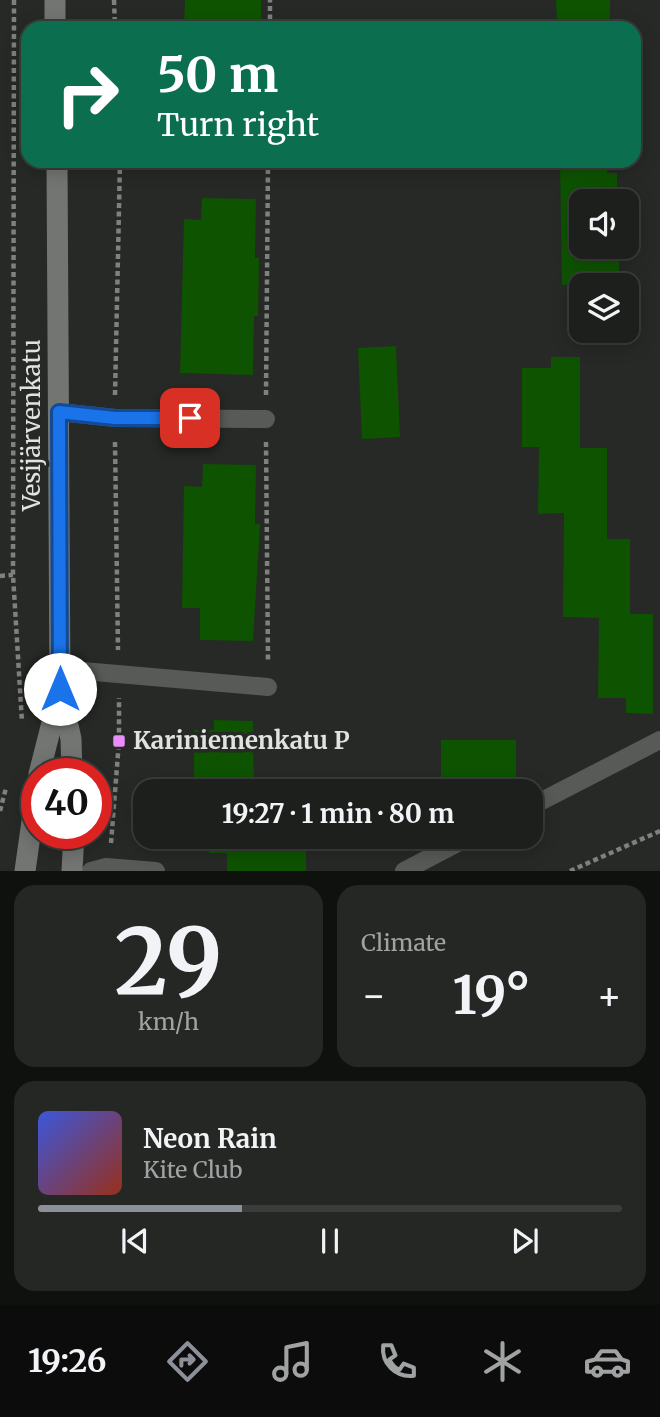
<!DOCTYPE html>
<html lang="en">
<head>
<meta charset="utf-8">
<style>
  :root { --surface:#1c1f1c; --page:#252725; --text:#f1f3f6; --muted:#a0a2a3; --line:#3a3d3b; --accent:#8c9099 }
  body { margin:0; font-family:Merriweather,serif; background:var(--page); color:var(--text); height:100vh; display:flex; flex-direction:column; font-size:26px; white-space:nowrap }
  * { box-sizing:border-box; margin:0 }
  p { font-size:23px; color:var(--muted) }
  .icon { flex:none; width:38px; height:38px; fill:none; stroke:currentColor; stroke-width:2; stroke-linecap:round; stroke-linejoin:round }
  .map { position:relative; height:871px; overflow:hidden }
  .drawer { display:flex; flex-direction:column; gap:14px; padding:14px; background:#0f110f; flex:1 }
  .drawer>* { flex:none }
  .guide { position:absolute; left:21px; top:21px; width:620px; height:147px; border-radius:21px; box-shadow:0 4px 18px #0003,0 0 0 2px var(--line); background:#0b6e4f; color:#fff; overflow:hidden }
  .tools { position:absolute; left:569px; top:189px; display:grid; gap:14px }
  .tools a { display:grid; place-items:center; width:70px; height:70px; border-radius:14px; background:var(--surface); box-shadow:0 4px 18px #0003,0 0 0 2px var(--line); font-size:35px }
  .speed { position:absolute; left:21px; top:758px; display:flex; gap:14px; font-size:35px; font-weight:700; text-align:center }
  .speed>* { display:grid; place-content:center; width:91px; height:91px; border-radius:50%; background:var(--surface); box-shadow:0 4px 18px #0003,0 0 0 2px var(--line); line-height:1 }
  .speed .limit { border:10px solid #d22; background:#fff; color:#111 }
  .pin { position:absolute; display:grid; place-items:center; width:60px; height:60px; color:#fff; margin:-30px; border-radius:14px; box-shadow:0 4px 10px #0006 }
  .me { position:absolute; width:77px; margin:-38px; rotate:0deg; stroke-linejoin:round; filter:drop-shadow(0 0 5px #0008) }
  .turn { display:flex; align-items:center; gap:24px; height:147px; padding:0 21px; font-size:32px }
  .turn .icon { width:91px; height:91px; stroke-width:2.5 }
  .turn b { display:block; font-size:49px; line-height:60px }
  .big { font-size:52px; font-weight:700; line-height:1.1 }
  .drawer .widget { flex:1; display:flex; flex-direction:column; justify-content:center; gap:10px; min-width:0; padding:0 24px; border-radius:21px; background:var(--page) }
  .drawer .dial { align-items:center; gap:0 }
  .dial b { font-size:91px; line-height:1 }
  .song { display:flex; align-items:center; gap:21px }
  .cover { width:84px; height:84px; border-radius:10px; background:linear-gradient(135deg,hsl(230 70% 55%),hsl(10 70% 35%)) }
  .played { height:7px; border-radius:4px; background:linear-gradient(90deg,var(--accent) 35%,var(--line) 35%) }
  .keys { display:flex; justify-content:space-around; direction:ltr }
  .heat { display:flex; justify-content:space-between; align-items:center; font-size:38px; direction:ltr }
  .drawer .tiles { flex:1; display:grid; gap:14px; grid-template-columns:1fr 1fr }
  .widget:last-child { grid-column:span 2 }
  .trip { position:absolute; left:133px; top:779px; width:410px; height:70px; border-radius:21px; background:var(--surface); box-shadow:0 4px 18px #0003,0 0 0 2px var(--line); font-weight:700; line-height:70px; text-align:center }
  .tabs { display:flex; height:112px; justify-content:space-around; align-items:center; background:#0b0c0b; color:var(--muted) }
  .tabs .icon { width:49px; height:49px }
  .tabs .on { color:var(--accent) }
  .tabs b { font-size:32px; color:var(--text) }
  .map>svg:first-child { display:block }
</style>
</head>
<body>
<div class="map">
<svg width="660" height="871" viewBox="0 0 660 871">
  <rect width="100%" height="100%" fill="#262926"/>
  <!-- building -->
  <g fill="#0e5300">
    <polygon points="185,0 261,0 261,28 184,28"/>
    <polygon points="556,0 610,0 610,28 557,28"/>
    <polygon points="560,161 607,161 607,173 617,173 617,201 581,201 581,247 608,247 608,255 619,255 619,285 562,285"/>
    <polygon points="202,198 256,199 255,258 259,258 258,316 254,316 253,375 180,373 184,219 201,220"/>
    <polygon points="396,346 400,437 362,439 358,348"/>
    <polygon points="551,357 580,357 580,448 607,448 607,539 630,539 630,614 653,614 653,714 626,713 626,698 598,698 599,618 563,617 564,513 538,514 539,447 522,447 522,368 551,368"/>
    <polygon points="203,464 256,465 255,524 260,524 253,641 200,640 200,608 182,608 184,486 202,487"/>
    <polygon points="214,720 253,721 254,791 194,791 194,730 214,730"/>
    <rect x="441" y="740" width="75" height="51"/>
    <polygon points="209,836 306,836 306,871 227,871 227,853 209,853"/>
  </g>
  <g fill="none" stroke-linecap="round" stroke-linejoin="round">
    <!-- path -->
    <g stroke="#7f817e" stroke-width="4.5" stroke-dasharray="5 3.5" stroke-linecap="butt">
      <polyline points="14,0 13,575 22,722"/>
      <polyline points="114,0 115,28"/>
      <polyline points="270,28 270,0"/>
      <polyline points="115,395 120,161"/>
      <polyline points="266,395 268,161"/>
      <polyline points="115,442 118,650"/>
      <polyline points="266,442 268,661"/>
      <polyline points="0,576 13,575"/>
      <polyline points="0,811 6,788"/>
      <polyline points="111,843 119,741 119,698"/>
      <polyline points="570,871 660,831"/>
    </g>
    <!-- lane -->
    <g stroke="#585a58" stroke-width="18">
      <polyline points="59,412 115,418 266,419"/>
      <polyline points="60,669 268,687"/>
      <polyline points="530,807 660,740"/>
      <polyline points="91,871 106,867 156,871"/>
      <polyline points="404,871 471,836"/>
    </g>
    <!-- secondary -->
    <g stroke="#737573" stroke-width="21">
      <polyline points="55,0 55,28"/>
      <polyline points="57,161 60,689 71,739 72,774"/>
      <polyline points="39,774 59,695"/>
      <polyline points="25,871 37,786"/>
      <polyline points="72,871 74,833"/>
    </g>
  </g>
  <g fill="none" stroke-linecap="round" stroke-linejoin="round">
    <defs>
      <polyline id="route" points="60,689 59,412 115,418 190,418"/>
    </defs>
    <!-- route casing -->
    <use href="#route" stroke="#114b97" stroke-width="18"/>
    <!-- route -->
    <use href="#route" stroke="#1a73e8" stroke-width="12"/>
  </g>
  <!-- markers -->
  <rect fill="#ea8dfc" stroke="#262926" stroke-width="2.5" x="112" y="734" width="14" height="14" rx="3.5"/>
  <g text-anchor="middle" stroke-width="7" stroke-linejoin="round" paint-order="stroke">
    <!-- street labels -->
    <g font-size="24" fill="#e1e3e0" stroke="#262926">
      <text transform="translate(32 425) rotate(-90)" y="8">Vesijärvenkatu</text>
    </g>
    <!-- poi labels -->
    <g font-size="24" font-weight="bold" fill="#e1e3e0" stroke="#262926" text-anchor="start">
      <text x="133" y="749">Kariniemenkatu P</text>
    </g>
  </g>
</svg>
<div class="tools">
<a><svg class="icon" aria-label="sound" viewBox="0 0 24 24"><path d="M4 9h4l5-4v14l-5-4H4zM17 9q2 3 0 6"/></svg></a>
<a><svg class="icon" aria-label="layers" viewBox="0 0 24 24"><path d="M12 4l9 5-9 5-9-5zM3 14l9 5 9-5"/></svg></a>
</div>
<div class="speed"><div class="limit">40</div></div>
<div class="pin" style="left:190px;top:418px;background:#d93025"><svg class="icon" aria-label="arrive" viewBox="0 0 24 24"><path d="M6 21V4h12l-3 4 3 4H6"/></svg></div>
<svg class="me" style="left:60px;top:689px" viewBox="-20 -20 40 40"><circle r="19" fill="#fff"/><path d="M0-13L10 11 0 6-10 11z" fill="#1a73e8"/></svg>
<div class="trip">19:27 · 1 min · 80 m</div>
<div class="guide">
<div class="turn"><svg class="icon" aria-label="right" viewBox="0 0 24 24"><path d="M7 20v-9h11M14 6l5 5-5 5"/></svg><div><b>50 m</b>Turn right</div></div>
</div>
</div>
<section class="drawer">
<div class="tiles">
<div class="widget dial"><b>29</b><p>km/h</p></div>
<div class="widget"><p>Climate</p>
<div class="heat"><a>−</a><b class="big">19°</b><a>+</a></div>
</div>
<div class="widget">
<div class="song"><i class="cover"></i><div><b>Neon Rain</b><p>Kite Club</p></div></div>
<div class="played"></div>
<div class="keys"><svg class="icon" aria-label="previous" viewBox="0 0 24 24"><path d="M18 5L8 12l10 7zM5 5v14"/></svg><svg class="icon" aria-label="pause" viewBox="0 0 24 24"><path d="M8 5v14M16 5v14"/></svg><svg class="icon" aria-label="next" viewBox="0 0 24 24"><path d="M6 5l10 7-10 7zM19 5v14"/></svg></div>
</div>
</div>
</section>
<nav class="tabs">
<b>19:26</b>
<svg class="icon on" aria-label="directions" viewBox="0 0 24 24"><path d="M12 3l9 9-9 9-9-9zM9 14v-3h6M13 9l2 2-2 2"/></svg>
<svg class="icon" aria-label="music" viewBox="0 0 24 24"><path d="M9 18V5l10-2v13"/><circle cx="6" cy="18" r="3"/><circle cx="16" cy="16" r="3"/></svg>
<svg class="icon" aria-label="phone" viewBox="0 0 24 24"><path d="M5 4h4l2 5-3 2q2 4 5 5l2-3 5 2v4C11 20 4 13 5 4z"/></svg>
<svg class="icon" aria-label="climate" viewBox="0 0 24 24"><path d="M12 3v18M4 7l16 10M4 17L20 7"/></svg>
<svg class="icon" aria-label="car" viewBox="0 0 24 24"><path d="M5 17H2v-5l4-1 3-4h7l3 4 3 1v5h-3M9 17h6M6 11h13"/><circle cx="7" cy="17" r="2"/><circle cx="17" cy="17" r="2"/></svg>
</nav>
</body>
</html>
